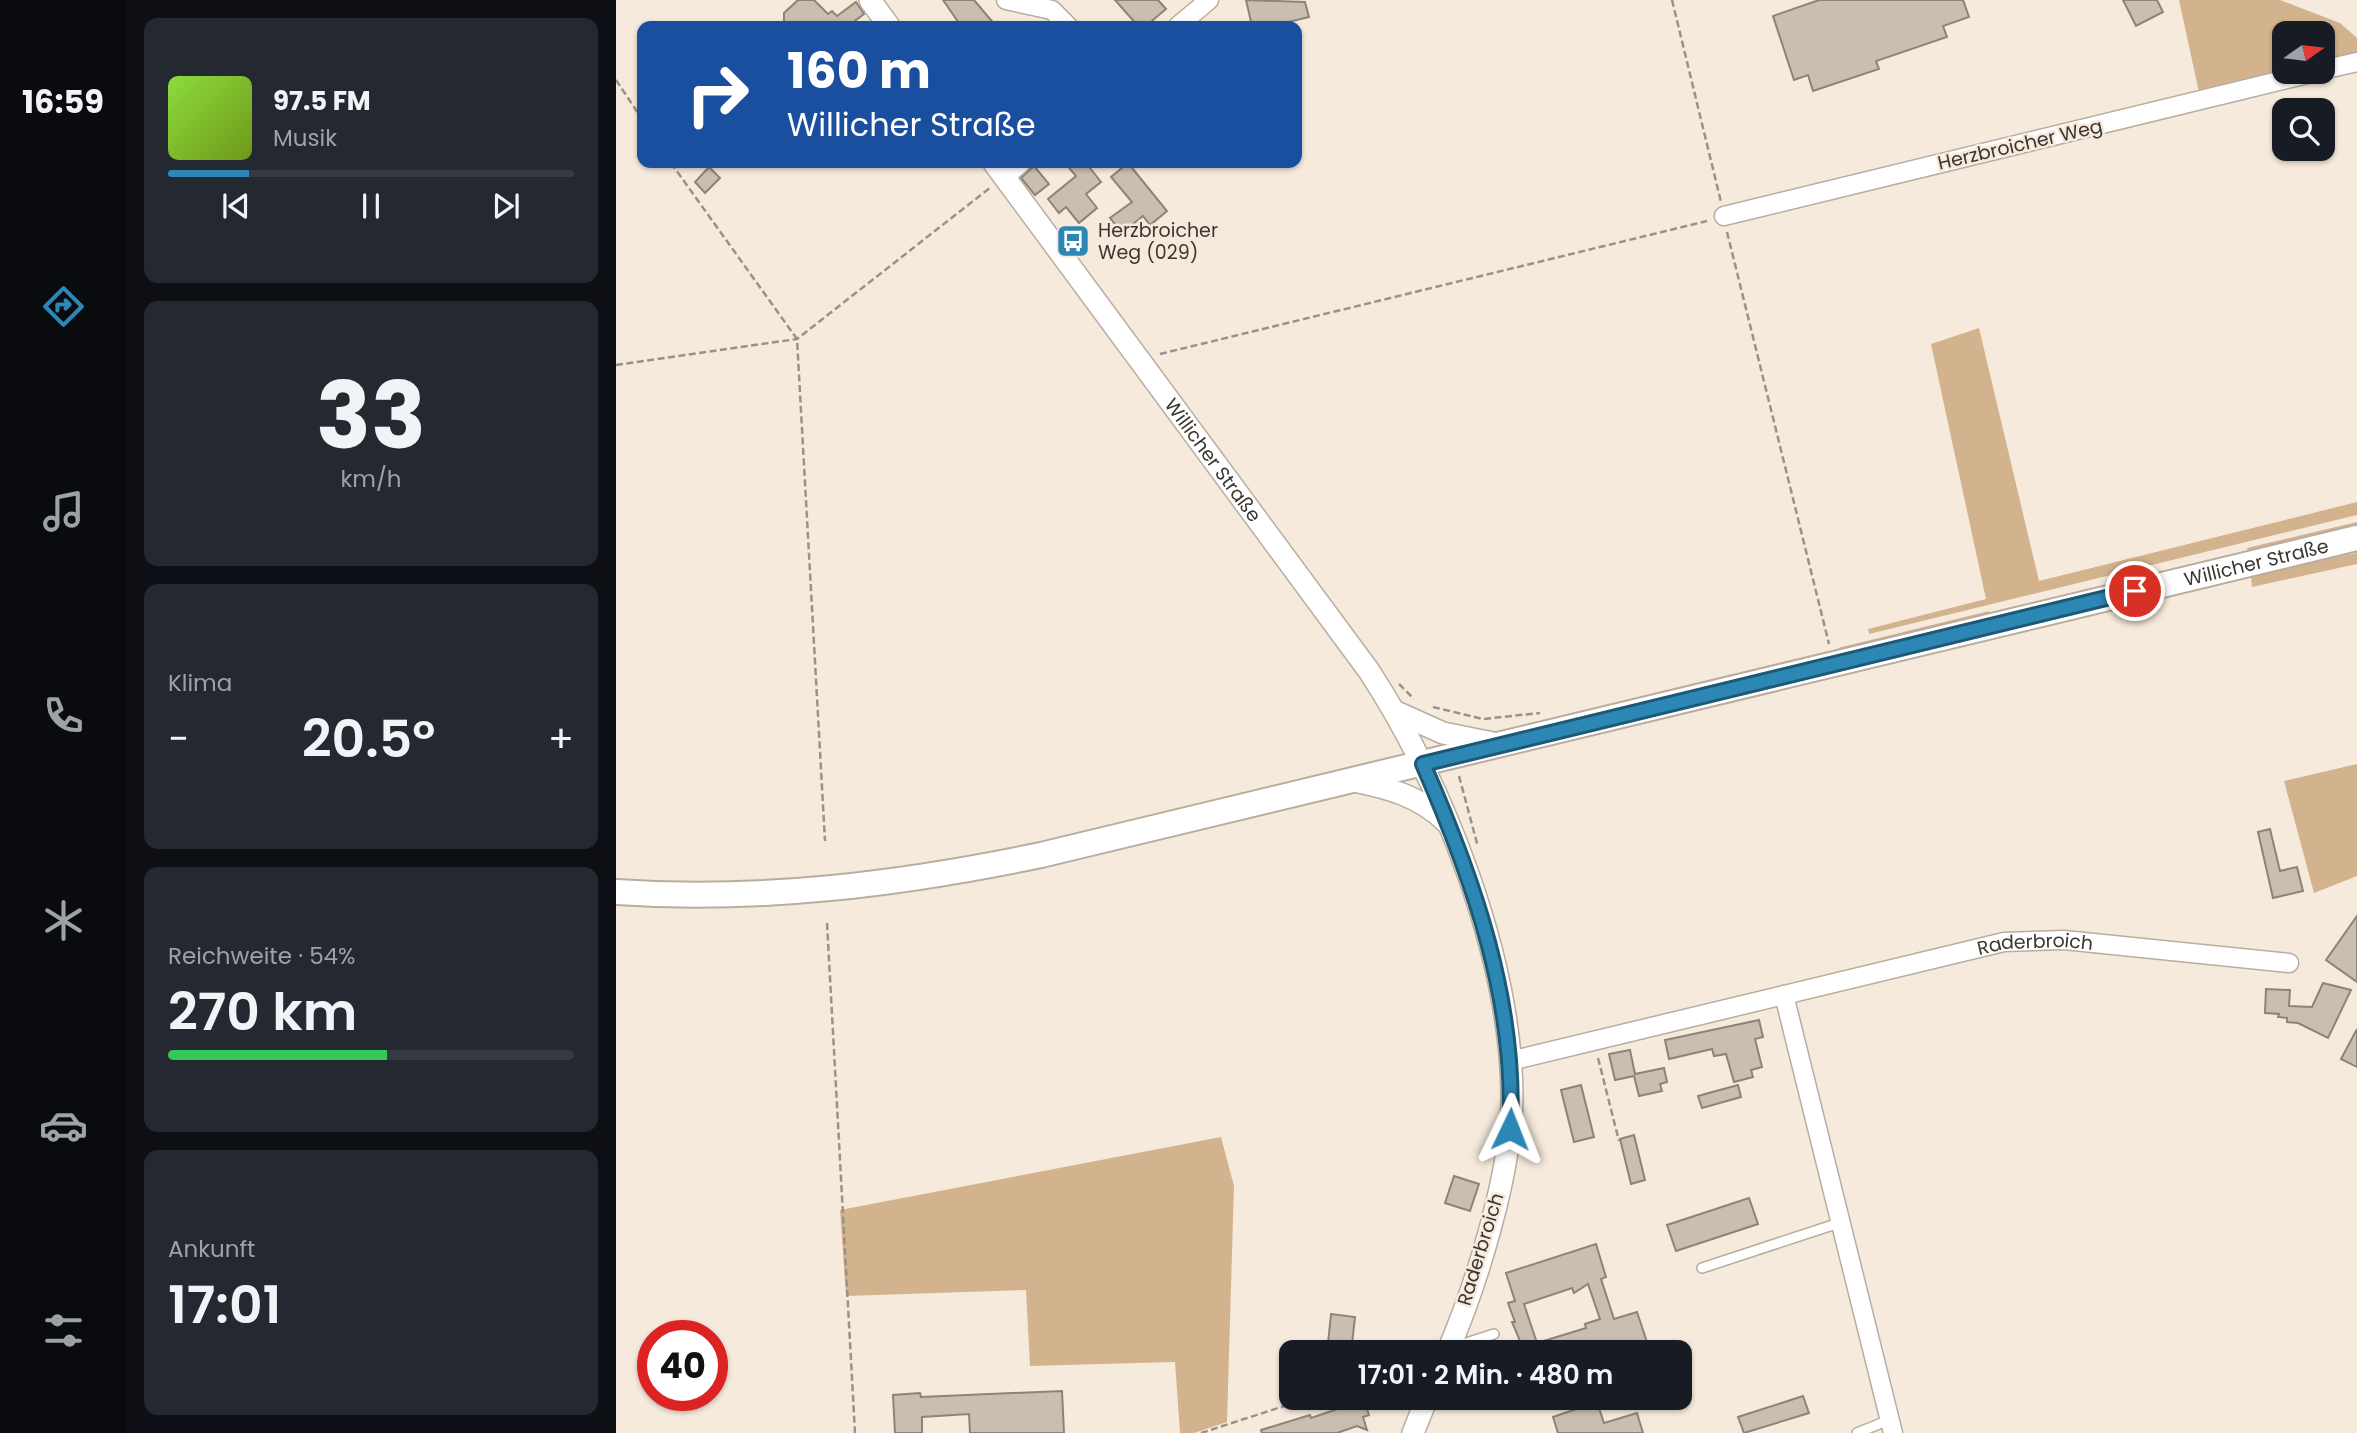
<!DOCTYPE html>
<html lang="de">
<head>
<meta charset="utf-8">
<style>
  :root { --surface:#171b24; --page:#242831; --text:#f1f3f6; --muted:#9ea1a6; --line:#363941; --accent:#2c87b4 }
  body { margin:0; font-family:Poppins,sans-serif; background:var(--page); color:var(--text); height:100vh; display:flex; flex-direction:column; font-size:26px; white-space:nowrap }
  * { box-sizing:border-box; margin:0 }
  p { font-size:23px; color:var(--muted) }
  .icon { flex:none; width:38px; height:38px; fill:none; stroke:currentColor; stroke-width:2; stroke-linecap:round; stroke-linejoin:round }
  .map { position:relative; flex:1; overflow:hidden }
  .details { display:flex; flex-direction:column; gap:18px; padding:18px; background:#0d0f14; width:490px }
  .details>* { flex:none }
  .top-card { position:absolute; left:21px; top:21px; width:665px; height:147px; border-radius:14px; box-shadow:0 2px 5px #0004; background:#1a4fa0; color:#fff; overflow:hidden }
  .needle { width:46px; rotate:76deg }
  .buttons { position:absolute; left:1656px; top:21px; display:grid; gap:14px }
  .buttons a { display:grid; place-items:center; width:63px; height:63px; border-radius:14px; background:var(--surface); box-shadow:0 2px 5px #0004; font-size:35px }
  .speed { position:absolute; left:21px; top:1320px; display:flex; gap:14px; font-size:35px; font-weight:700; text-align:center }
  .speed>* { display:grid; place-content:center; width:91px; height:91px; border-radius:50%; background:var(--surface); box-shadow:0 2px 5px #0004; line-height:1 }
  .speed .limit { border:10px solid #d22; background:#fff; color:#111 }
  .pin { position:absolute; display:grid; place-items:center; width:60px; height:60px; color:#fff; margin:-30px; border:4px solid #fff; border-radius:50%; box-shadow:0 2px 7px #0007 }
  .me { position:absolute; width:77px; margin:-38px; rotate:2deg; stroke-linejoin:round; filter:drop-shadow(0 0 5px #0008) }
  .turn { display:flex; align-items:center; gap:24px; height:147px; padding:0 35px; font-size:32px }
  .turn .icon { width:91px; height:91px; stroke-width:2.5 }
  .turn b { display:block; font-size:49px; line-height:60px }
  .big { font-size:52px; font-weight:600; line-height:1.1 }
  .details .card { flex:1; display:flex; flex-direction:column; justify-content:center; gap:10px; min-width:0; padding:0 24px; border-radius:14px; background:var(--page) }
  .details .dial { align-items:center; gap:0 }
  .dial b { font-size:91px; line-height:1 }
  .song { display:flex; align-items:center; gap:21px }
  .cover { width:84px; height:84px; border-radius:10px; background:linear-gradient(135deg,hsl(90 70% 55%),hsl(80 70% 35%)) }
  .played { height:7px; border-radius:4px; background:linear-gradient(90deg,var(--accent) 20%,var(--line) 20%) }
  .keys { display:flex; justify-content:space-around; direction:ltr }
  .heat { display:flex; justify-content:space-between; align-items:center; font-size:38px; direction:ltr }
  .charge { height:10px; border-radius:5px; background:linear-gradient(90deg,#34c759 54%,var(--line) 0) }
  .trip { position:absolute; left:663px; top:1340px; width:413px; height:70px; border-radius:14px; background:var(--surface); box-shadow:0 2px 5px #0004; font-weight:600; line-height:70px; text-align:center }
  main { display:flex; flex:1; min-height:0 }
  .tabs { display:flex; flex-direction:column; width:126px; justify-content:space-around; align-items:center; background:#090b0e; color:var(--muted) }
  .tabs .icon { width:49px; height:49px }
  .tabs .on { color:var(--accent) }
  .tabs b { font-size:32px; color:var(--text) }
  .map>svg:first-child { display:block }
</style>
</head>
<body>
<main>
<nav class="tabs">
<b>16:59</b>
<svg class="icon on" aria-label="directions" viewBox="0 0 24 24"><path d="M12 3l9 9-9 9-9-9zM9 14v-3h6M13 9l2 2-2 2"/></svg>
<svg class="icon" aria-label="music" viewBox="0 0 24 24"><path d="M9 18V5l10-2v13"/><circle cx="6" cy="18" r="3"/><circle cx="16" cy="16" r="3"/></svg>
<svg class="icon" aria-label="phone" viewBox="0 0 24 24"><path d="M5 4h4l2 5-3 2q2 4 5 5l2-3 5 2v4C11 20 4 13 5 4z"/></svg>
<svg class="icon" aria-label="climate" viewBox="0 0 24 24"><path d="M12 3v18M4 7l16 10M4 17L20 7"/></svg>
<svg class="icon" aria-label="car" viewBox="0 0 24 24"><path d="M5 17H2v-5l4-1 3-4h7l3 4 3 1v5h-3M9 17h6M6 11h13"/><circle cx="7" cy="17" r="2"/><circle cx="17" cy="17" r="2"/></svg>
<svg class="icon" aria-label="filters" viewBox="0 0 24 24"><path d="M4 7h16M4 17h16"/><circle cx="9" cy="7" r="2"/><circle cx="15" cy="17" r="2"/></svg>
</nav>
<section class="details">
<div class="card">
<div class="song"><i class="cover"></i><div><b>97.5 FM</b><p>Musik</p></div></div>
<div class="played"></div>
<div class="keys"><svg class="icon" aria-label="previous" viewBox="0 0 24 24"><path d="M18 5L8 12l10 7zM5 5v14"/></svg><svg class="icon" aria-label="pause" viewBox="0 0 24 24"><path d="M8 5v14M16 5v14"/></svg><svg class="icon" aria-label="next" viewBox="0 0 24 24"><path d="M6 5l10 7-10 7zM19 5v14"/></svg></div>
</div>
<div class="card dial"><b>33</b><p>km/h</p></div>
<div class="card"><p>Klima</p>
<div class="heat"><a>−</a><b class="big">20.5°</b><a>+</a></div>
</div>
<div class="card"><p>Reichweite · 54%</p><b class="big">270 km</b><div class="charge"></div></div>
<div class="card"><p>Ankunft</p><b class="big">17:01</b></div>
</section>
<div class="map">
<svg width="1741" height="1433" viewBox="0 0 1741 1433">
  <rect width="100%" height="100%" fill="#f6eadc"/>
  <!-- green -->
  <g fill="#d3b38e">
    <polygon points="1563,0 1664,0 1724,23 1741,38 1741,58 1706,66 1706,33 1668,33 1668,72 1584,97"/>
    <polygon points="1363,328 1423,581 1741,502 1741,515 1253,634 1252,629 1370,599 1315,344"/>
    <polygon points="1741,522 1741,526 1632,553 1631,548"/>
    <polygon points="1741,553 1741,564 1636,587 1635,575"/>
    <polygon points="1373,611 1374,616 1228,651 1222,648"/>
    <polygon points="1741,764 1741,876 1698,893 1668,781"/>
    <polygon points="605,1137 618,1186 611,1422 578,1433 564,1433 559,1362 414,1366 410,1290 230,1296 224,1210"/>
  </g>
  <!-- building -->
  <g fill="#cabeb1" stroke="#8f8377" stroke-width="2" fill-rule="evenodd">
    <polygon points="182,0 198,0 212,14 216,11 221,16 240,2 248,14 232,26 168,26 168,13"/>
    <polygon points="327,0 358,0 380,26 345,26"/>
    <polygon points="499,0 542,0 550,9 530,26 522,26"/>
    <polygon points="630,0 689,2 693,17 656,26 636,26"/>
    <polygon points="1203,0 1347,0 1353,17 1327,26 1331,37 1260,61 1263,69 1197,91 1192,75 1178,80 1157,16"/>
    <polygon points="1507,0 1541,0 1547,12 1520,26"/>
    <polygon points="449,163 470,163 485,182 470,194 481,208 463,223 450,207 443,213 432,199 460,176"/>
    <polygon points="512,163 551,211 534,225 527,216 506,233 494,218 516,202 495,177"/>
    <polygon points="418,166 433,184 419,195 405,178"/>
    <polygon points="93,167 104,178 89,193 79,182"/>
    <polygon points="1654,829 1664,871 1681,867 1687,891 1657,898 1642,832"/>
    <polygon points="1741,916 1741,982 1710,960"/>
    <polygon points="1707,983 1735,990 1712,1038 1682,1023 1671,1022 1671,1018 1662,1017 1663,1014 1649,1013 1650,989 1674,990 1673,1006 1696,1007"/>
    <polygon points="1143,1020 1147,1037 1139,1039 1146,1067 1135,1070 1137,1077 1118,1082 1110,1054 1098,1056 1096,1049 1053,1059 1049,1040"/>
    <polygon points="1741,1029 1741,1067 1725,1059"/>
    <polygon points="1014,1050 1019,1074 1048,1068 1051,1082 1044,1084 1046,1091 1023,1096 1018,1076 999,1080 993,1054"/>
    <polygon points="965,1085 978,1137 958,1142 945,1090"/>
    <polygon points="1122,1085 1125,1097 1086,1108 1082,1096"/>
    <polygon points="1018,1135 1029,1180 1015,1184 1004,1139"/>
    <polygon points="838,1176 863,1184 854,1211 829,1203"/>
    <polygon points="1133,1198 1142,1224 1060,1251 1051,1225"/>
    <path d="M980 1244 990 1277 985 1279 998 1319 1021 1312 1032 1345 1006 1353H901L900 1350 907 1348 896 1322H899L892 1303 899 1301 890 1273ZM972 1284 984 1319 969 1324 970 1328 921 1343 908 1304 956 1288 958 1293Z"/>
    <polygon points="715,1314 739,1317 735,1353 711,1353"/>
    <polygon points="446,1391 448,1433 354,1433 353,1414 306,1417 306,1433 279,1433 277,1395 304,1393 305,1397"/>
    <polygon points="1187,1396 1193,1413 1128,1433 1122,1417"/>
    <polygon points="748,1400 753,1415 747,1417 751,1430 741,1426 721,1433 646,1433 645,1430 694,1415 695,1418"/>
    <polygon points="981,1402 988,1423 1021,1413 1027,1433 942,1433 937,1417"/>
  </g>
  <g fill="none" stroke-linecap="round" stroke-linejoin="round">
    <defs>
      <g id="service">
        <polyline points="1086,1268 1223,1223"/>
        <polyline points="838,1347 878,1334"/>
        <polyline points="1241,1433 1273,1420"/>
      </g>
      <g id="minor">
        <polyline points="390,0 436,10 452,26"/>
        <polyline points="562,26 593,0"/>
        <polyline points="1706,70 1741,62"/>
        <polyline points="389,177 405,163"/>
        <polyline points="1108,216 1700,72"/>
        <polyline points="1168,995 1277,1433"/>
        <path id="s1" d="M894 1061 1388 942 1448 940 1673 963"/>
      </g>
      <g id="tertiary">
        <polyline points="254,0 273,26"/>
        <path id="s2" d="M378 163 753 671C828 786 895 957 896 1096 896 1170 861 1284 831 1353"/>
        <polyline points="778,711 827,733 882,744"/>
        <path d="M738 781C772 788 804 796 830 822"/>
        <polyline points="797,1433 811,1398"/>
      </g>
      <g id="secondary">
        <path id="s3" d="M0 892C143 902 285 884 425 855L1741 538"/>
      </g>
    </defs>
    <!-- service casing -->
    <use href="#service" stroke="#b8ad9f" stroke-width="12"/>
    <!-- minor casing -->
    <use href="#minor" stroke="#b8ad9f" stroke-width="21"/>
    <!-- tertiary casing -->
    <use href="#tertiary" stroke="#b8ad9f" stroke-width="24"/>
    <!-- secondary casing -->
    <use href="#secondary" stroke="#b8ad9f" stroke-width="28"/>
    <!-- path -->
    <g stroke="#9a9288" stroke-width="2.5" stroke-dasharray="7 3.5" stroke-linecap="butt">
      <polyline points="1056,0 1105,202"/>
      <polyline points="0,80 26,119"/>
      <polyline points="55,163 181,339 209,841"/>
      <polyline points="1111,232 1213,644"/>
      <polyline points="544,354 1091,221"/>
      <polyline points="0,365 181,339 375,187"/>
      <polyline points="783,684 798,699"/>
      <polyline points="817,707 867,719 924,713"/>
      <polyline points="843,776 862,847"/>
      <polyline points="211,923 239,1433"/>
      <polyline points="982,1058 1003,1141"/>
      <polyline points="585,1433 693,1398"/>
    </g>
    <!-- service -->
    <use href="#service" stroke="#fff" stroke-width="9"/>
    <!-- minor -->
    <use href="#minor" stroke="#fff" stroke-width="18"/>
    <!-- tertiary -->
    <use href="#tertiary" stroke="#fff" stroke-width="21"/>
    <!-- secondary -->
    <use href="#secondary" stroke="#fff" stroke-width="24"/>
  </g>
  <g fill="none" stroke-linecap="round" stroke-linejoin="round">
    <defs>
      <path id="route" d="M894 1129C901 1002 857 878 807 764L1519 591"/>
    </defs>
    <!-- route casing -->
    <use href="#route" stroke="#1d5875" stroke-width="18"/>
    <!-- route -->
    <use href="#route" stroke="#2c87b4" stroke-width="12"/>
  </g>
  <!-- icons -->
  <defs>
    <symbol id="bus-square" viewBox="-11 -11 22 22"><rect x="-9" y="-9" width="18" height="18" rx="4" fill="#2c87b4" stroke="#f6eadc"/><path d="M-5-6H5V4H4V6H2V4H-2V6H-4V4H-5ZM-3.5-4V0h7V-4ZM-3.5 1.2v1.5H-2V1.2ZM2 1.2v1.5H3.5V1.2Z" fill="#fff"/></symbol>
  </defs>
  <g fill-rule="evenodd">
    <use href="#bus-square" x="438" y="222" width="38" height="38"/>
  </g>
  <g text-anchor="middle" stroke-width="5" stroke-linejoin="round" paint-order="stroke">
    <!-- street labels -->
    <g font-size="19" fill="#3a3630" stroke="#f6eadc">
      <text transform="translate(1404 144) rotate(-13)" y="7">Herzbroicher Weg</text>
      <text dy="7" stroke="none"><textPath href="#s2" startOffset="369">Willicher Straße</textPath></text>
      <text dy="7" stroke="none"><textPath href="#s3" startOffset="1678">Willicher Straße</textPath></text>
      <text dy="7" stroke="none"><textPath href="#s1" startOffset="539">Raderbroich</textPath></text>
      <text transform="translate(864 1249) rotate(-73)" y="7">Raderbroich</text>
    </g>
    <!-- poi labels -->
    <g font-size="19" fill="#3a3630" stroke="#f6eadc" text-anchor="start">
      <text x="482" y="237">Herzbroicher<tspan x="482" dy="22">Weg (029)</tspan></text>
    </g>
  </g>
</svg>
<div class="buttons">
<a><svg class="needle" viewBox="-14 -14 28 28"><path d="M0-13l5 13h-10z" fill="#e53935"/><path d="M0 13l5-13h-10z" fill="#9ea1a6"/></svg></a>
<a><svg class="icon" aria-label="search" viewBox="0 0 24 24"><circle cx="10" cy="10" r="6"/><path d="M15 15l6 6"/></svg></a>
</div>
<div class="speed"><div class="limit">40</div></div>
<div class="pin" style="left:1519px;top:591px;background:#d93025"><svg class="icon" aria-label="arrive" viewBox="0 0 24 24"><path d="M6 21V4h12l-3 4 3 4H6"/></svg></div>
<svg class="me" style="left:894px;top:1129px" viewBox="-20 -20 40 40"><path d="M0-17L14 15 0 8-14 15z" fill="#2c87b4" stroke="#fff" stroke-width="4"/></svg>
<div class="trip">17:01 · 2 Min. · 480 m</div>
<div class="top-card">
<div class="turn"><svg class="icon" aria-label="right" viewBox="0 0 24 24"><path d="M7 20v-9h11M14 6l5 5-5 5"/></svg><div><b>160 m</b>Willicher Straße</div></div>
</div>
</div>
</main>
</body>
</html>
